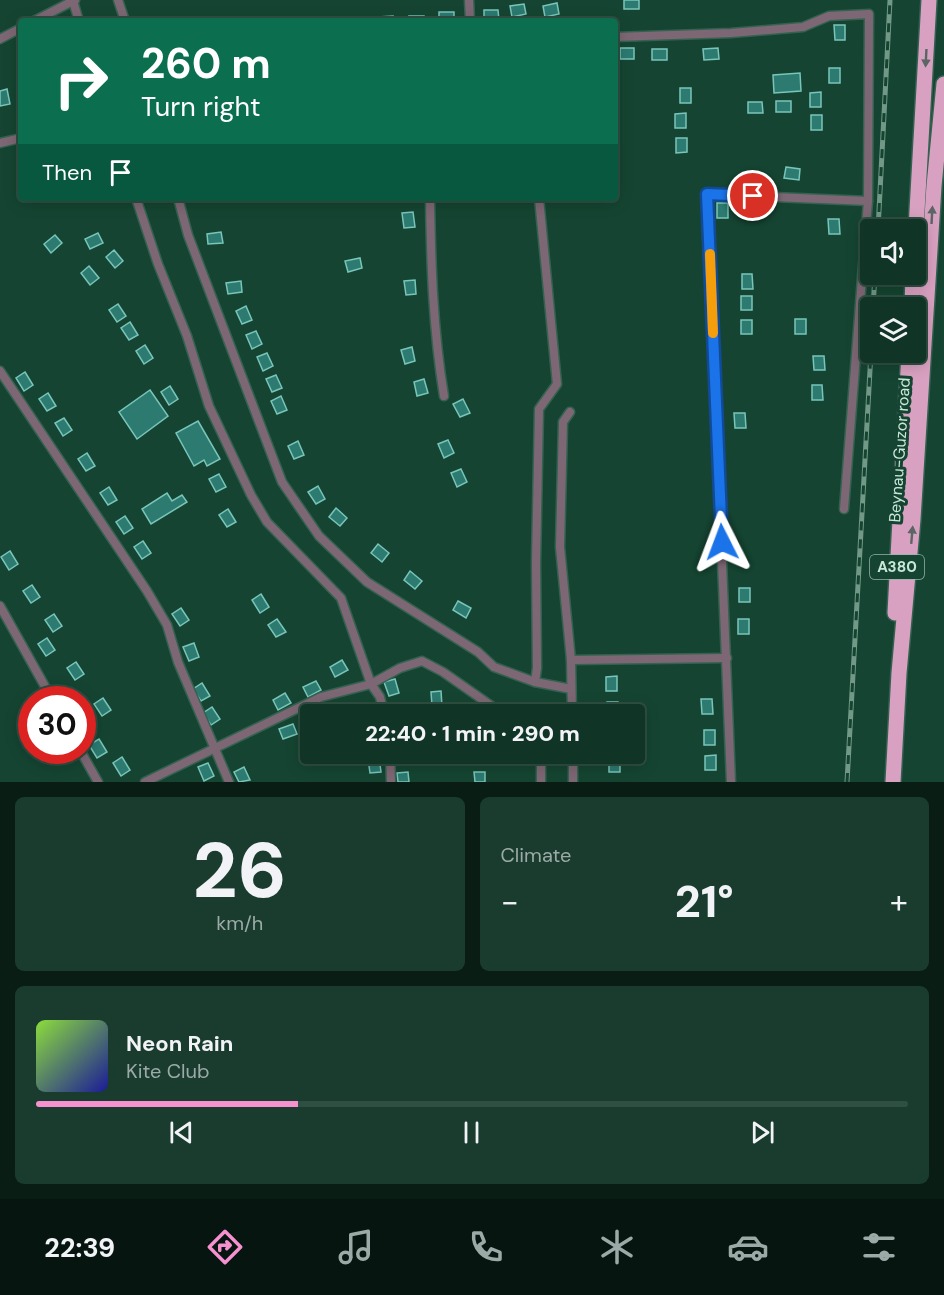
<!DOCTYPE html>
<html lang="en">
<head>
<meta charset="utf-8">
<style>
  :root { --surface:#103426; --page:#193c2e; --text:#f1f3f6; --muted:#9caaa7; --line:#304f43; --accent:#f790ce }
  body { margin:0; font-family:"DM Sans",sans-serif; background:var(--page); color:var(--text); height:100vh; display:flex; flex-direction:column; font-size:22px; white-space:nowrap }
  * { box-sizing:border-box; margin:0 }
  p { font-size:20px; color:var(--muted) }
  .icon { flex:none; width:33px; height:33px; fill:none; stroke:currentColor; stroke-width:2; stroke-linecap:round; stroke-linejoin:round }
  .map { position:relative; height:782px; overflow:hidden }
  .sheet { display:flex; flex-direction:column; gap:15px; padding:15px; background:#091d15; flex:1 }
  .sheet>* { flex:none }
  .banner { position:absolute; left:18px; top:18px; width:600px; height:183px; border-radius:6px; box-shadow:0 3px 15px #0003,0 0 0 2px var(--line); background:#0b6e4f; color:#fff; overflow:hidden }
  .fabs { position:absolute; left:860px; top:219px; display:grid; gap:12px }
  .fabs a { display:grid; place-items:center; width:66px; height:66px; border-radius:6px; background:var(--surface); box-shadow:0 3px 15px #0003,0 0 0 2px var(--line); font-size:30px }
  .speed { position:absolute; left:18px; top:686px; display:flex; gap:12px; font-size:30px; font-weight:700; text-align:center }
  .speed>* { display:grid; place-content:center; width:78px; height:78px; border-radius:50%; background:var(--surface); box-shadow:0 3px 15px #0003,0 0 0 2px var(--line); line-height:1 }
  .speed .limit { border:9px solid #d22; background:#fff; color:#111 }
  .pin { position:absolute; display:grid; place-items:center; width:51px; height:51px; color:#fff; margin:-26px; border:3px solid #fff; border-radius:50%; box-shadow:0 2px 6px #0007 }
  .me { position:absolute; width:66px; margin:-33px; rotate:357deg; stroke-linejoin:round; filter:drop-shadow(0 0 4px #0008) }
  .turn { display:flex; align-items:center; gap:21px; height:126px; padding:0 24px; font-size:27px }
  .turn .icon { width:78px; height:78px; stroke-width:2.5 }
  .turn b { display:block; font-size:42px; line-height:51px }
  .then { display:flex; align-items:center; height:57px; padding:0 24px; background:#0003; gap:12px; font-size:22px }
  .big { font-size:45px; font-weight:800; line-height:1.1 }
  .sheet .tile { flex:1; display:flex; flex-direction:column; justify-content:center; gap:9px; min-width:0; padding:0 21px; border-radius:9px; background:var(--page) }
  .sheet .dial { align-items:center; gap:0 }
  .dial b { font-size:78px; line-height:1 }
  .song { display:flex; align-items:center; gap:18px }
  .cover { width:72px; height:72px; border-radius:9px; background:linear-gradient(135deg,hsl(90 70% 55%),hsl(240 70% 35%)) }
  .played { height:6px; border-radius:3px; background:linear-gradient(90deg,var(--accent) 30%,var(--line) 30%) }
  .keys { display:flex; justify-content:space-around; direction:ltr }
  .heat { display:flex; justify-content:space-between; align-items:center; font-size:33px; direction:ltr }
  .sheet .tiles { flex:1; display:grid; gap:15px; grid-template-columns:1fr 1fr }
  .tile:last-child { grid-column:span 2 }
  .trip { position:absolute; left:300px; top:704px; width:345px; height:60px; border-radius:6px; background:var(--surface); box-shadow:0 3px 15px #0003,0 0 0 2px var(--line); font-weight:800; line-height:60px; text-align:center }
  .menu { display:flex; height:96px; justify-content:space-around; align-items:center; background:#06150f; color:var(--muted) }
  .menu .icon { width:42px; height:42px }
  .menu .on { color:var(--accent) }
  .menu b { font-size:27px; color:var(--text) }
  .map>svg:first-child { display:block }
</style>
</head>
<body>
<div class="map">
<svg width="944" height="782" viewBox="0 0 944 782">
  <rect width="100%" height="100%" fill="#154532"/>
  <!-- building -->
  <g fill="#2c7a70" stroke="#79c5b9" stroke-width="1.5">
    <rect x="624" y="0" width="15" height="9"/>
    <polygon points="557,3 559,14 545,17 543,6"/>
    <polygon points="524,4 526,14 512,17 510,6"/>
    <polygon points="484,10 498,10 499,20 484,21"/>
    <rect x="439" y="12" width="15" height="9"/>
    <polygon points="393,16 393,21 378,21 378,17"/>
    <polygon points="409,16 424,16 424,21 410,21"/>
    <polygon points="834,25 845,25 845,40 835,40"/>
    <rect x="620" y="48" width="14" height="11"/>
    <polygon points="718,48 719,59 704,60 703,49"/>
    <rect x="652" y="49" width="15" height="11"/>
    <rect x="829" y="68" width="11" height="15"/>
    <polygon points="800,73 801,91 774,93 773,75"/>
    <rect x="680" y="88" width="11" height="15"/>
    <polygon points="7,89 10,104 0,106 0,91"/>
    <polygon points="821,92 821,107 810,107 810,93"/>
    <rect x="776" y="101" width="15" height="11"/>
    <polygon points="748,102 762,102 763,113 748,113"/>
    <polygon points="686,113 686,128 675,128 675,114"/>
    <rect x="811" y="115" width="11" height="15"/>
    <polygon points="676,138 687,138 687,152 676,153"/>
    <polygon points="786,167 800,169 799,180 784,178"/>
    <rect x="717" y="203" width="11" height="15"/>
    <polygon points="413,212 415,227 404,228 402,213"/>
    <polygon points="828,219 839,219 840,234 829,234"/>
    <polygon points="221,232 223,243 208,244 207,234"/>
    <polygon points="98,233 103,243 90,249 85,239"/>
    <polygon points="55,235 62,243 51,253 44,244"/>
    <polygon points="114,250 123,261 115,268 106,257"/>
    <polygon points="360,258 362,268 348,272 345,261"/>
    <polygon points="89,266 99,278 90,285 81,273"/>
    <polygon points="742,274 752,274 753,289 742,289"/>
    <polygon points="415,280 416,294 406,295 404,281"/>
    <polygon points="241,281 242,292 228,294 226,283"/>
    <rect x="741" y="296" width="11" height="14"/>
    <polygon points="118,304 126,316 117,322 109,310"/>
    <polygon points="246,306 252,320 242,324 236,311"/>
    <rect x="795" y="319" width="11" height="15"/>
    <rect x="741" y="320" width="11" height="14"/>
    <polygon points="130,322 138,335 129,340 121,328"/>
    <polygon points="256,331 262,344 252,349 246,335"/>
    <polygon points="145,345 153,358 144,364 136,351"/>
    <polygon points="412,347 415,361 405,364 401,350"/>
    <polygon points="267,353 273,366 263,371 257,357"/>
    <polygon points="813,356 824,356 825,370 814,370"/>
    <polygon points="25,372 33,385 24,391 16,378"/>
    <polygon points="276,375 282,388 272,392 266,379"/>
    <polygon points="424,379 428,393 417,396 414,382"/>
    <polygon points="812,385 822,385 823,400 812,400"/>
    <polygon points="170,386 178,399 169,405 161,392"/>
    <polygon points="150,390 168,416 137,439 119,412"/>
    <polygon points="48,393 56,406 47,411 39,399"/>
    <polygon points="281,396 287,410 277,414 271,401"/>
    <polygon points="463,399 470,413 460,417 453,404"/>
    <polygon points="734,413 745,413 746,428 735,428"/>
    <polygon points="64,418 72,430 63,436 55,423"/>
    <polygon points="198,421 220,459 207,466 204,460 194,466 176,433"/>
    <polygon points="448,440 454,453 444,458 438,444"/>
    <polygon points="298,441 304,455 294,459 288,446"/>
    <polygon points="87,453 95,466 86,471 78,459"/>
    <polygon points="461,469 467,482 457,487 451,473"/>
    <polygon points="219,474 226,487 216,492 209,479"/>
    <polygon points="318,486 325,499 316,504 308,492"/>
    <polygon points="109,487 117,500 108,505 100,493"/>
    <polygon points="167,493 172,501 182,495 187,502 151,524 142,509"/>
    <polygon points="336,508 347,518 340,526 329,517"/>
    <polygon points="228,509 236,522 227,527 219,515"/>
    <polygon points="125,516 133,528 124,534 116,522"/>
    <polygon points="143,541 151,553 142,559 134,547"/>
    <polygon points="378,544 389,553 382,562 371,553"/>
    <polygon points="10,551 18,564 9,570 1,557"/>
    <polygon points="410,571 422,581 415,589 404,580"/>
    <polygon points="32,585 40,597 31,603 23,591"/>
    <rect x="739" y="588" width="11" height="14"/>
    <polygon points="261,594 269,607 260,613 252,600"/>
    <polygon points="458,601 471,608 466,618 453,610"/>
    <polygon points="181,608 189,620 180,626 172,614"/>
    <polygon points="54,614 62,626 53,632 45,620"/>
    <polygon points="277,619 286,632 276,637 268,625"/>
    <rect x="738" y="619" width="11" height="15"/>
    <polygon points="47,638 55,650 46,656 38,644"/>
    <polygon points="194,643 199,657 189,661 183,647"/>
    <polygon points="342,660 348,670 335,677 330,667"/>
    <polygon points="76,662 84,674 75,680 67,668"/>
    <polygon points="617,676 617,691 606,691 606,677"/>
    <polygon points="395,679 399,693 389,696 384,682"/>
    <polygon points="316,681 321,690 308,697 303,687"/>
    <polygon points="202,683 210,696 201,701 193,689"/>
    <polygon points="441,691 442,706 432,706 431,692"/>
    <polygon points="285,693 291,703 278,710 273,700"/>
    <polygon points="103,698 111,710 102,716 94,704"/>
    <polygon points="701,699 712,699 713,714 702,714"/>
    <rect x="607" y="702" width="11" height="12"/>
    <polygon points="399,704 400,714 389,714 388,706"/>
    <polygon points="342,706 345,714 329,714 328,712"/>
    <polygon points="212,707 220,719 211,725 203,713"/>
    <polygon points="310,715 310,727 305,729 301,719"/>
    <polygon points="293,724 297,734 283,739 279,729"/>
    <rect x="704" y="730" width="11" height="15"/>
    <polygon points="99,739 107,752 97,758 89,745"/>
    <polygon points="395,753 406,753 407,762 396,763"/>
    <polygon points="501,753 512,753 512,761 501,762"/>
    <polygon points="716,755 716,770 705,770 705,756"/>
    <polygon points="122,757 130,770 121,776 113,763"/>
    <polygon points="379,757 381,772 370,773 368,759"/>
    <polygon points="620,757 620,772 609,772 609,758"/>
    <polygon points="208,763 214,776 204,781 198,767"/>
    <polygon points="244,767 250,780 239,782 234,772"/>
    <polygon points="408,772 409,782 398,782 397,773"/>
    <polygon points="474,772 485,772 485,782 475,782"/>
  </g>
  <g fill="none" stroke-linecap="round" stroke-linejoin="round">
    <defs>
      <g id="street">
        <polyline points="118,0 125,21"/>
        <polyline points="469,0 470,21"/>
        <polyline points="73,1 79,21"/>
        <polyline points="34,21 75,0"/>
        <polyline points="615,37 731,33 803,27 829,16 869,14 868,201 844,509"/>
        <polyline points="0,39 21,28"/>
        <polyline points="0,143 21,138"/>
        <polyline points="136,198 158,264 187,336 209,406 251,495 267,522 341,598 371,684 380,697 384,714"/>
        <polyline points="178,198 188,235 282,482 319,536 367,582 478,652 494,667 535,682 571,689"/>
        <path d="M430 198C431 265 433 330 444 396"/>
        <polyline points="0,371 147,591 167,625 178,662 229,782"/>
        <polyline points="570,412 563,422 560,547 571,660 572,714"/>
        <polyline points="0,606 52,699"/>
        <polyline points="571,660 727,658"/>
        <polyline points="535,682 537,668 536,563 539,409 557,384 539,198"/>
        <polyline points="80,750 98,782"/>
        <polyline points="390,753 391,782"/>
        <polyline points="537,753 541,761 541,782"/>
        <polyline points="573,753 573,782"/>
        <polyline points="145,782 321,697 371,684 400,668 422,661 443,672 503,714"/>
        <polyline points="731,782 707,194 868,201"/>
      </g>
      <g id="highway">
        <polyline points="915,246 929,0"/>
        <polyline points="912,308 913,274"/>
        <polyline points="895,613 909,352"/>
        <polyline points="893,782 899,673 913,519 934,186 944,84"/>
      </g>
    </defs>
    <!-- street casing -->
    <use href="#street" stroke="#356250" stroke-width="11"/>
    <!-- highway casing -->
    <use href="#highway" stroke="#356250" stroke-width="18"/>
    <!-- street -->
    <use href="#street" stroke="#7e6774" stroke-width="8"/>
    <!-- highway -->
    <use href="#highway" stroke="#d9a1c1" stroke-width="15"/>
    <defs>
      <g id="rail">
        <polyline points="878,230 890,0"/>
        <polyline points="873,308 875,274"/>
        <polyline points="847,782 871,352"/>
      </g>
    </defs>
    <!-- rail casing -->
    <use href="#rail" stroke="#729988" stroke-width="5"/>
    <!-- rail -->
    <use href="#rail" stroke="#154532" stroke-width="3" stroke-dasharray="9" stroke-linecap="butt"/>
  </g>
  <!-- one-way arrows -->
  <defs><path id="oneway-solid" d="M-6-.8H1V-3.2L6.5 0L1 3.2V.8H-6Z" transform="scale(1.5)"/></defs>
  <g fill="#5a6564">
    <use href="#oneway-solid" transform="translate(926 58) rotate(93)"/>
    <use href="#oneway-solid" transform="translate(932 215) rotate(-87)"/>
    <use href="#oneway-solid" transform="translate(912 535) rotate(-85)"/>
  </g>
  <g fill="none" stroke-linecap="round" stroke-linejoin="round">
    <defs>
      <polyline id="route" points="722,542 707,194 753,196"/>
    </defs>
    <!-- route casing -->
    <use href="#route" stroke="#114b97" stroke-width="15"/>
    <!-- route -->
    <use href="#route" stroke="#1a73e8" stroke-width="10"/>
    <!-- slow -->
    <polyline stroke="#f59e0b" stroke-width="10" points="710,254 713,333"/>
  </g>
  <g text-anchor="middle" stroke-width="6" stroke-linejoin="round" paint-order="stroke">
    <!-- shield labels -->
    <rect fill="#154532" stroke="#93b6a6" stroke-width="1.5" x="870" y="555" width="54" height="24" rx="4.5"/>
    <g font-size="15" font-weight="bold" fill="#c9e7d8">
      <text x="897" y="572">A380</text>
    </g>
    <!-- street labels -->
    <g font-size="16" fill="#c9e7d8" stroke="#154532">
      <text transform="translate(899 450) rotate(-86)" y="6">Beynau-Guzor road</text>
    </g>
  </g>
</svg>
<div class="fabs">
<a><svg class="icon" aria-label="sound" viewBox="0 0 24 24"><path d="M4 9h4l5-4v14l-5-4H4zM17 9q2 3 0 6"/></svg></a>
<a><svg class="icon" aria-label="layers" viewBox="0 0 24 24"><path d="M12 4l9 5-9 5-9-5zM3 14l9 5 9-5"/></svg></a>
</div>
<div class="speed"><div class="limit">30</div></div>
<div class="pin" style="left:753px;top:196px;background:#d93025"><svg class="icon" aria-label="arrive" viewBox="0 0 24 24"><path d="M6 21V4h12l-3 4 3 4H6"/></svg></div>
<svg class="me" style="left:722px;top:542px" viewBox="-20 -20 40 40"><path d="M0-17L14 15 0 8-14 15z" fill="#1a73e8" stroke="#fff" stroke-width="4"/></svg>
<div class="trip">22:40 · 1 min · 290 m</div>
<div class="banner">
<div class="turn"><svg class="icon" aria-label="right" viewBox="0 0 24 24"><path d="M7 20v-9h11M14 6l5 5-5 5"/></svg><div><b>260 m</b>Turn right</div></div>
<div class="then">Then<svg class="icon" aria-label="arrive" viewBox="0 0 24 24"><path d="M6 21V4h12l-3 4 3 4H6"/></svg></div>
</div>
</div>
<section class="sheet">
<div class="tiles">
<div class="tile dial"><b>26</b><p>km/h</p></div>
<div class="tile"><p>Climate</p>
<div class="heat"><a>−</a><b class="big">21°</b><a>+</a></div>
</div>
<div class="tile">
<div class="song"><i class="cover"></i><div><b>Neon Rain</b><p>Kite Club</p></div></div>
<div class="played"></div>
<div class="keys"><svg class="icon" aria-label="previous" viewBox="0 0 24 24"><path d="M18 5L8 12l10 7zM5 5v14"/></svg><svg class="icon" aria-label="pause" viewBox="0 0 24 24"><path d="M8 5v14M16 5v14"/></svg><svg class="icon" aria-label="next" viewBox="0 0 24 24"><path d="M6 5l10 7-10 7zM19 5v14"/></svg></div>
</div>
</div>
</section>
<nav class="menu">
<b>22:39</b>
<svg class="icon on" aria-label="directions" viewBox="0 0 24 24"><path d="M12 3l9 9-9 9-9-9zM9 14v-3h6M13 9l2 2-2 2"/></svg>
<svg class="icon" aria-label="music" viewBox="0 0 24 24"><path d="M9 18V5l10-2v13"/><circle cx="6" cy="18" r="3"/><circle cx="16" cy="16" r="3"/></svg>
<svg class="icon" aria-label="phone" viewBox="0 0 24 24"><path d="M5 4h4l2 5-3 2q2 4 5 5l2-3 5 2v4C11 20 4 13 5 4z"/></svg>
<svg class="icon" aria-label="climate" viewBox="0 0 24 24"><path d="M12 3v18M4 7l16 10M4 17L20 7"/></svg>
<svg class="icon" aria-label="car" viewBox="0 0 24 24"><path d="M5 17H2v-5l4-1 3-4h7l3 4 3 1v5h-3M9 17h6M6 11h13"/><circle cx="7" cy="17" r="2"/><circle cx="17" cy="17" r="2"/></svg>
<svg class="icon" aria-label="filters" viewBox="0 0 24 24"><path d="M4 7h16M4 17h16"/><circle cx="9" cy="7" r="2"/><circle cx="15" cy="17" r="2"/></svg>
</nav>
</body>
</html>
